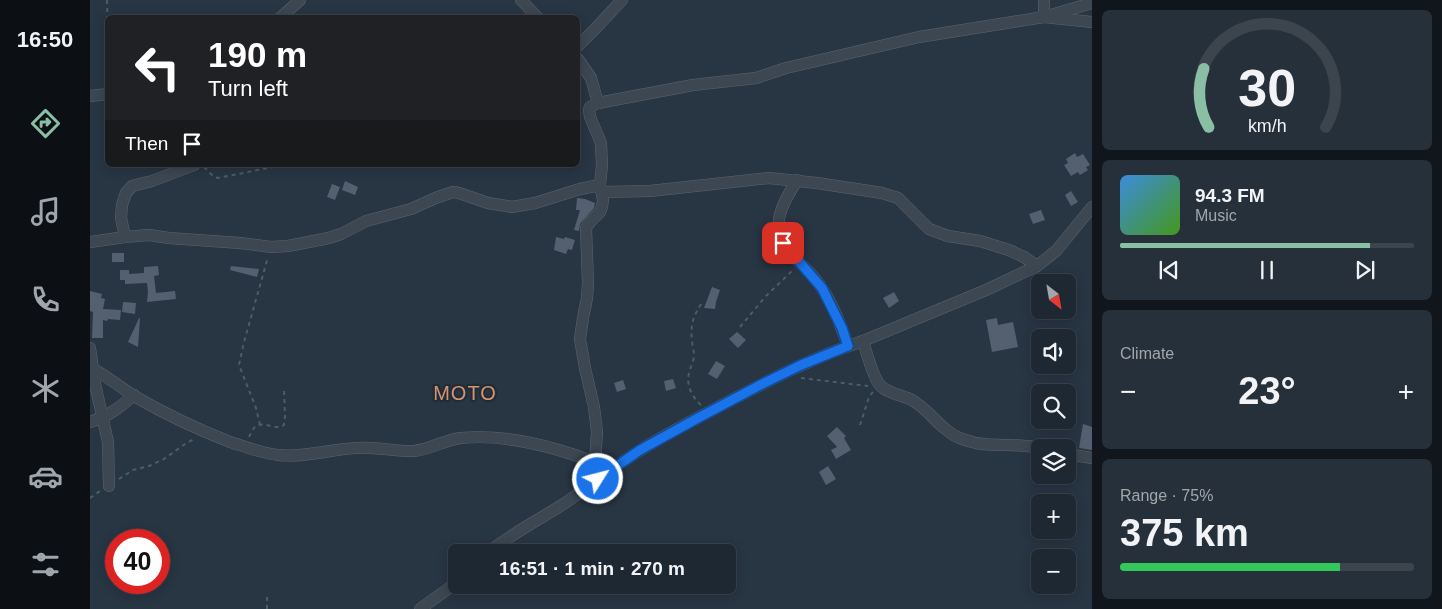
<!DOCTYPE html>
<html lang="en">
<head>
<meta charset="utf-8">
<style>
  :root { --surface:#1e2832; --page:#26303a; --text:#f1f3f6; --muted:#a1a6ac; --line:#3c444d; --accent:#8abfa5 }
  body { margin:0; font-family:Helvetica,sans-serif; background:var(--page); color:var(--text); height:100vh; display:flex; flex-direction:column; font-size:19px; white-space:nowrap }
  * { box-sizing:border-box; margin:0 }
  p { font-size:16px; color:var(--muted) }
  .icon { flex:none; width:28px; height:28px; fill:none; stroke:currentColor; stroke-width:2; stroke-linecap:round; stroke-linejoin:round }
  .map { position:relative; flex:1; overflow:hidden }
  .drawer { display:flex; flex-direction:column; gap:10px; padding:10px; background:#10161c; width:350px }
  .drawer>* { flex:none }
  .banner { position:absolute; left:15px; top:15px; width:475px; height:152px; border-radius:8px; box-shadow:0 2px 12px #0003,0 0 0 1px var(--line); background:#202124; color:#fff; overflow:hidden }
  .needle { width:32px; rotate:149deg }
  .buttons { position:absolute; left:941px; top:274px; display:grid; gap:10px }
  .buttons a { display:grid; place-items:center; width:45px; height:45px; border-radius:8px; background:var(--surface); box-shadow:0 2px 12px #0003,0 0 0 1px var(--line); font-size:25px }
  .speed { position:absolute; left:15px; top:529px; display:flex; gap:10px; font-size:25px; font-weight:700; text-align:center }
  .speed>* { display:grid; place-content:center; width:65px; height:65px; border-radius:50%; background:var(--surface); box-shadow:0 2px 12px #0003,0 0 0 1px var(--line); line-height:1 }
  .speed .limit { border:8px solid #d22; background:#fff; color:#111 }
  .pin { position:absolute; display:grid; place-items:center; width:42px; height:42px; color:#fff; margin:-21px; border-radius:10px; box-shadow:0 2px 8px #0006 }
  .me { position:absolute; width:55px; margin:-28px; rotate:54deg; stroke-linejoin:round; filter:drop-shadow(0 0 4px #0008) }
  .turn { display:flex; align-items:center; gap:18px; height:105px; padding:0 20px; font-size:22px }
  .turn .icon { width:65px; height:65px; stroke-width:2.5 }
  .turn b { display:block; font-size:35px; line-height:42px }
  .then { display:flex; align-items:center; height:48px; padding:0 20px; background:#0003; gap:10px; font-size:19px }
  .big { font-size:38px; font-weight:800; line-height:1.1 }
  .drawer .tile { flex:1; display:flex; flex-direction:column; justify-content:center; gap:8px; min-width:0; padding:0 18px; border-radius:8px; background:var(--page) }
  .drawer .dial { align-items:center; gap:0 }
  .dial svg { height:130px; overflow:visible; fill:none; stroke:var(--line); stroke-width:7; stroke-linecap:round; text-anchor:middle }
  .dial text { fill:var(--text); stroke:none }
  .song { display:flex; align-items:center; gap:15px }
  .cover { width:60px; height:60px; border-radius:8px; background:linear-gradient(135deg,hsl(210 70% 55%),hsl(100 70% 35%)) }
  .played { height:5px; border-radius:2px; background:linear-gradient(90deg,var(--accent) 85%,var(--line) 85%) }
  .keys { display:flex; justify-content:space-around; direction:ltr }
  .heat { display:flex; justify-content:space-between; align-items:center; font-size:28px; direction:ltr }
  .charge { height:8px; border-radius:4px; background:linear-gradient(90deg,#34c759 75%,var(--line) 0) }
  .trip { position:absolute; left:358px; top:544px; width:288px; height:50px; border-radius:8px; background:var(--surface); box-shadow:0 2px 12px #0003,0 0 0 1px var(--line); font-weight:800; line-height:50px; text-align:center }
  main { display:flex; flex:1; min-height:0 }
  .tab-bar { display:flex; flex-direction:column; width:90px; justify-content:space-around; align-items:center; background:#0c1014; color:var(--muted) }
  .tab-bar .icon { width:35px; height:35px }
  .tab-bar .current { color:var(--accent) }
  .tab-bar b { font-size:22px; color:var(--text) }
  .map>svg:first-child { display:block }
</style>
</head>
<body>
<main>
<nav class="tab-bar">
<b>16:50</b>
<svg class="icon current" aria-label="directions" viewBox="0 0 24 24"><path d="M12 3l9 9-9 9-9-9zM9 14v-3h6M13 9l2 2-2 2"/></svg>
<svg class="icon" aria-label="music" viewBox="0 0 24 24"><path d="M9 18V5l10-2v13"/><circle cx="6" cy="18" r="3"/><circle cx="16" cy="16" r="3"/></svg>
<svg class="icon" aria-label="phone" viewBox="0 0 24 24"><path d="M5 4h4l2 5-3 2q2 4 5 5l2-3 5 2v4C11 20 4 13 5 4z"/></svg>
<svg class="icon" aria-label="climate" viewBox="0 0 24 24"><path d="M12 3v18M4 7l16 10M4 17L20 7"/></svg>
<svg class="icon" aria-label="car" viewBox="0 0 24 24"><path d="M5 17H2v-5l4-1 3-4h7l3 4 3 1v5h-3M9 17h6M6 11h13"/><circle cx="7" cy="17" r="2"/><circle cx="17" cy="17" r="2"/></svg>
<svg class="icon" aria-label="filters" viewBox="0 0 24 24"><path d="M4 7h16M4 17h16"/><circle cx="9" cy="7" r="2"/><circle cx="15" cy="17" r="2"/></svg>
</nav>
<div class="map">
<svg width="1002" height="609" viewBox="0 0 1002 609">
  <rect width="100%" height="100%" fill="#283543"/>
  <!-- building -->
  <g fill="#546070">
    <polygon points="985,153 987,157 993,154 1000,165 996,167 998,170 990,175 988,172 981,176 974,165 978,163 976,159"/>
    <polygon points="255,181 268,187 265,195 252,190"/>
    <polygon points="242,184 250,187 245,200 237,197"/>
    <polygon points="981,191 988,202 981,206 975,195"/>
    <polygon points="487,198 495,199 505,203 504,208 490,224 489,231 484,230 490,210 486,210"/>
    <polygon points="951,210 955,220 943,224 939,214"/>
    <polygon points="466,237 474,239 475,237 485,240 482,250 478,249 476,254 464,250"/>
    <polygon points="684,247 692,254 687,261 678,255"/>
    <rect x="22" y="253" width="12" height="9"/>
    <polygon points="68,266 69,275 64,276 66,293 85,291 86,299 57,302 58,292 57,283 35,284 35,280 30,280 30,270 39,270 39,274 54,273 54,267"/>
    <polygon points="141,266 169,269 167,277 140,270"/>
    <polygon points="622,287 630,290 626,302 625,309 614,308"/>
    <polygon points="0,291 12,294 11,298 15,299 13,309 31,310 30,320 18,319 17,321 13,320 13,338 2,338 3,312 0,311"/>
    <polygon points="804,292 809,301 799,308 793,298"/>
    <polygon points="33,302 46,303 45,314 32,312"/>
    <polygon points="49,318 50,318 48,347 38,342"/>
    <polygon points="907,318 908,325 923,322 928,347 902,352 896,320"/>
    <polygon points="647,332 656,340 648,348 639,339"/>
    <polygon points="626,361 635,366 627,379 618,374"/>
    <polygon points="583,379 586,388 576,391 574,381"/>
    <polygon points="533,380 536,389 527,392 524,383"/>
    <polygon points="993,424 1002,427 1002,450 989,448"/>
    <polygon points="747,427 756,436 754,438 761,450 746,459 741,450 747,447 737,436"/>
    <polygon points="738,466 746,479 736,485 729,472"/>
  </g>
  <g fill="none" stroke-linecap="round" stroke-linejoin="round">
    <defs>
      <g id="minor">
        <polyline points="431,0 448,18"/>
        <polyline points="954,0 954,17 1002,3"/>
        <polyline points="190,18 210,0"/>
        <polyline points="488,46 506,28 532,0"/>
        <polyline points="488,59 501,78 508,103 500,107 499,110 500,117 511,143 512,165 510,185 513,200 512,207 510,212 500,222 496,228 498,283 497,298 493,318 490,339 495,368 504,407 507,432 505,462"/>
        <polyline points="0,96 18,94"/>
        <polyline points="508,103 603,85 666,78 696,68 829,37 954,17 1002,22"/>
        <path d="M707 180C685 216 679 232 711 264 718 271 726 278 731 287 743 304 751 326 758 346"/>
        <polyline points="512,192 560,191 679,178 727,183 792,193 808,198 839,229 858,236 890,241 919,250 934,257 947,266"/>
        <polyline points="35,237 31,218 32,205 36,193 42,186 62,181 104,165"/>
        <polyline points="0,242 35,237 59,235 79,238 150,243 181,247 198,246 239,238 251,234 276,221 321,209 348,197 363,192 369,193 398,203 422,207 445,203 490,189 510,185"/>
        <path d="M773 341C777 354 782 374 789 384 796 393 811 395 820 399 837 408 843 420 858 431 866 438 875 440 886 443 907 447 928 443 950 448"/>
        <polyline points="0,348 5,384 18,442 19,486"/>
        <path d="M0 367C15 375 29 386 44 396 75 414 107 429 140 442 156 447 171 453 188 455 214 458 241 449 267 448 286 446 305 452 324 451 339 450 354 440 371 438 421 433 476 450 522 469"/>
        <path d="M0 422C19 416 29 408 44 395"/>
        <polyline points="978,454 1002,458"/>
        <path d="M399 552C422 533 449 520 475 503 500 486 524 467 549 451 576 434 604 420 632 405 677 381 724 357 773 341L896 290 947 266 966 251 1002 207"/>
        <polyline points="330,609 366,583"/>
      </g>
    </defs>
    <!-- minor casing -->
    <use href="#minor" stroke="#5b6570" stroke-width="12"/>
    <!-- path -->
    <g stroke="#495f60" stroke-width="2" stroke-dasharray="4 4" stroke-linecap="butt">
      <path d="M17 0C18 17 15 34 18 51"/>
      <polyline points="114,167 123,176 128,178 193,165"/>
      <polyline points="650,327 676,296 703,270"/>
      <polyline points="711,378 778,386"/>
      <path d="M611 405C601 396 595 383 600 370 601 365 604 361 604 355 604 350 602 345 602 340 600 323 604 315 613 301"/>
      <polyline points="170,425 166,408 149,365 154,342 178,257"/>
      <polyline points="770,425 779,397 783,392"/>
      <path d="M159 437C161 433 163 428 166 426 175 421 185 431 194 425L195 416 194 390"/>
      <polyline points="29,479 43,470 59,466 74,459 95,444 106,438"/>
      <polyline points="0,498 10,491"/>
      <polyline points="177,609 177,596"/>
    </g>
    <!-- minor -->
    <use href="#minor" stroke="#3c4752" stroke-width="11"/>
  </g>
  <g fill="none" stroke-linecap="round" stroke-linejoin="round">
    <defs>
      <polyline id="route" points="508,479 550,450 608,418 674,383 711,365 758,346 752,328 732,288 693,243"/>
    </defs>
    <!-- route casing -->
    <use href="#route" stroke="#114b97" stroke-width="12"/>
    <!-- route -->
    <use href="#route" stroke="#1a73e8" stroke-width="9"/>
  </g>
  <g text-anchor="middle" stroke-width="4.5" stroke-linejoin="round" paint-order="stroke">
    <!-- quarter labels -->
    <g font-size="20" letter-spacing="1" fill="#d3946e" stroke="#212c38">
      <text x="375" y="400">MOTO</text>
    </g>
  </g>
</svg>
<div class="buttons">
<a><svg class="needle" viewBox="-14 -14 28 28"><path d="M0-13l5 13h-10z" fill="#e53935"/><path d="M0 13l5-13h-10z" fill="#a1a6ac"/></svg></a>
<a><svg class="icon" aria-label="sound" viewBox="0 0 24 24"><path d="M4 9h4l5-4v14l-5-4H4zM17 9q2 3 0 6"/></svg></a>
<a><svg class="icon" aria-label="search" viewBox="0 0 24 24"><circle cx="10" cy="10" r="6"/><path d="M15 15l6 6"/></svg></a>
<a><svg class="icon" aria-label="layers" viewBox="0 0 24 24"><path d="M12 4l9 5-9 5-9-5zM3 14l9 5 9-5"/></svg></a>
<a>+</a>
<a>−</a>
</div>
<div class="speed"><div class="limit">40</div></div>
<div class="pin" style="left:693px;top:243px;background:#d93025"><svg class="icon" aria-label="arrive" viewBox="0 0 24 24"><path d="M6 21V4h12l-3 4 3 4H6"/></svg></div>
<svg class="me" style="left:508px;top:479px" viewBox="-20 -20 40 40"><circle r="17" fill="#1a73e8" stroke="#fff" stroke-width="3"/><path d="M0-11L8 9 0 5-8 9z" fill="#fff"/></svg>
<div class="trip">16:51 · 1 min · 270 m</div>
<div class="banner">
<div class="turn"><svg class="icon" aria-label="left" viewBox="0 0 24 24"><path d="M17 20v-9H6M10 6l-5 5 5 5"/></svg><div><b>190 m</b>Turn left</div></div>
<div class="then">Then<svg class="icon" aria-label="arrive" viewBox="0 0 24 24"><path d="M6 21V4h12l-3 4 3 4H6"/></svg></div>
</div>
</div>
<section class="drawer">
<div class="tile dial"><svg viewBox="0 0 100 80">
<path d="M14 69A42 42 0 1 1 86 69"/>
<path d="M14 69A42 42 0 0 1 11 33" stroke="#8abfa5"/>
<text x="50" y="56" font-size="32" font-weight="700">30</text>
<text x="50" y="72" font-size="11">km/h</text>
</svg></div>
<div class="tile">
<div class="song"><i class="cover"></i><div><b>94.3 FM</b><p>Music</p></div></div>
<div class="played"></div>
<div class="keys"><svg class="icon" aria-label="previous" viewBox="0 0 24 24"><path d="M18 5L8 12l10 7zM5 5v14"/></svg><svg class="icon" aria-label="pause" viewBox="0 0 24 24"><path d="M8 5v14M16 5v14"/></svg><svg class="icon" aria-label="next" viewBox="0 0 24 24"><path d="M6 5l10 7-10 7zM19 5v14"/></svg></div>
</div>
<div class="tile"><p>Climate</p>
<div class="heat"><a>−</a><b class="big">23°</b><a>+</a></div>
</div>
<div class="tile"><p>Range · 75%</p><b class="big">375 km</b><div class="charge"></div></div>
</section>
</main>
</body>
</html>
